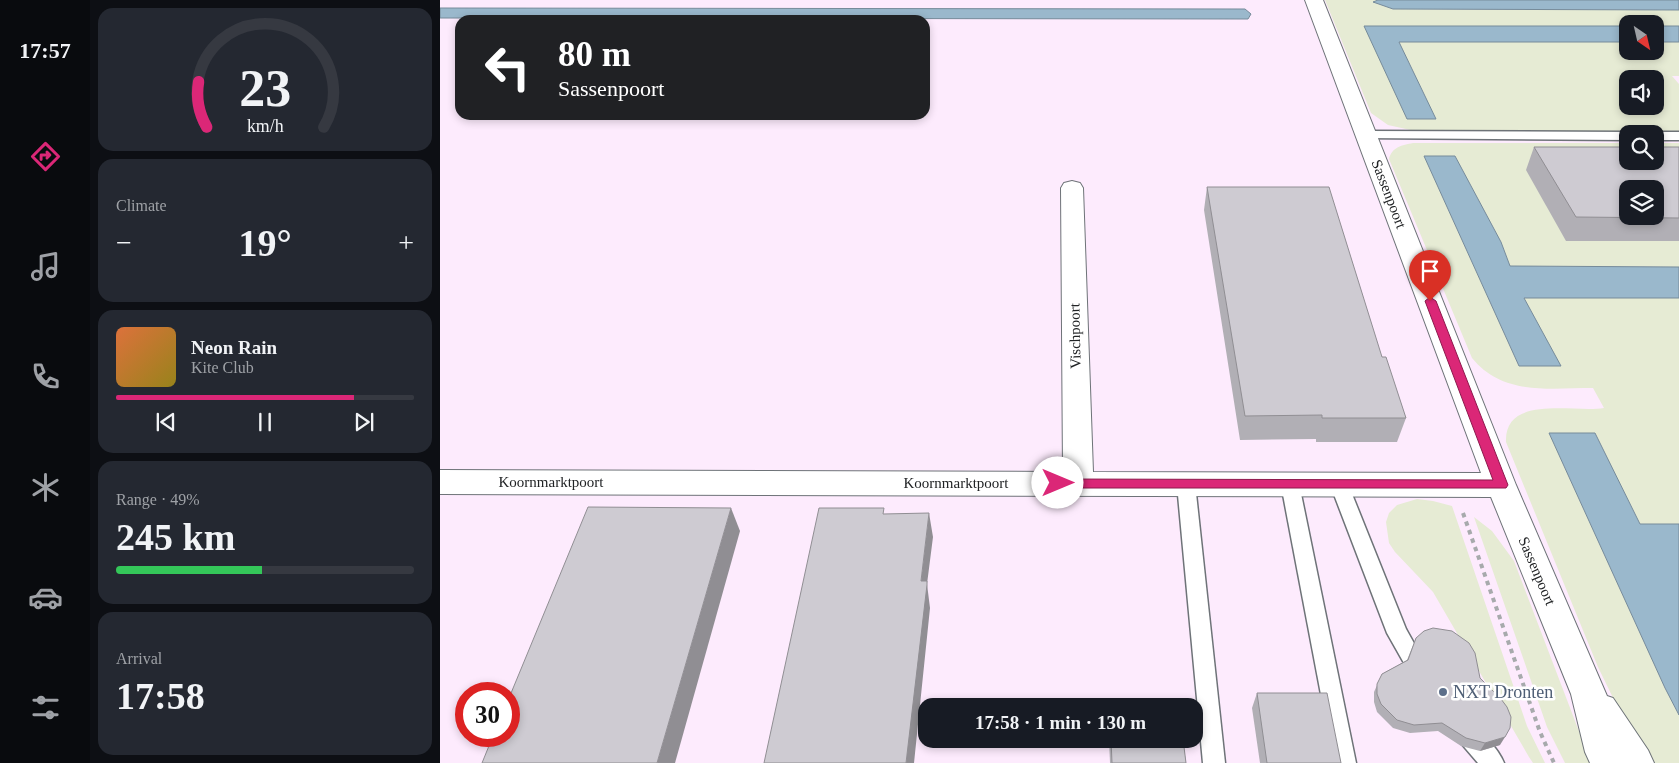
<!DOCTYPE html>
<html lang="en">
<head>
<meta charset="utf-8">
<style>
  :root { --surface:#171b24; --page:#242831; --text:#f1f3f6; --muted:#9ea1a6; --line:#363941; --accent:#db2777 }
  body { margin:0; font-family:Georgia,serif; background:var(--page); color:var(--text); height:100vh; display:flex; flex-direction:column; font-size:19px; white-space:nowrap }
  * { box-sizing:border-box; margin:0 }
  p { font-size:16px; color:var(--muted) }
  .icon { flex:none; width:28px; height:28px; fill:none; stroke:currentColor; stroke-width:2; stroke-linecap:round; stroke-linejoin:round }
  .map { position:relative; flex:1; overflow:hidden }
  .panel { display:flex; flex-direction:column; gap:8px; padding:8px; background:#0d0f14; width:350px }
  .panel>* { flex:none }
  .hud { position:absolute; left:15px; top:15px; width:475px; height:105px; border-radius:15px; box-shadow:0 2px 8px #0003; background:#202124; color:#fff; overflow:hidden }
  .needle { width:32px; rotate:146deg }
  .buttons { position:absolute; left:1179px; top:15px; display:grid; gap:10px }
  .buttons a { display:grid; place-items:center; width:45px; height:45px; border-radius:10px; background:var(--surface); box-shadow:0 2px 8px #0003; font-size:25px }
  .speed { position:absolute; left:15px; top:682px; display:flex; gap:10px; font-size:25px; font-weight:700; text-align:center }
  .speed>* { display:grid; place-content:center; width:65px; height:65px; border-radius:50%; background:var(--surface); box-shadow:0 2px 8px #0003; line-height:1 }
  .speed .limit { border:8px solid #d22; background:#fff; color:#111 }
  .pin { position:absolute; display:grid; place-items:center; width:42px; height:42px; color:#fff; margin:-51px -21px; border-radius:50% 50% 50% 0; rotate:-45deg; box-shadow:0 0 5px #0007 }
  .pin .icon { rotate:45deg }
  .me { position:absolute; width:55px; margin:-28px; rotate:90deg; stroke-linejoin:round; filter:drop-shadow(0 0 4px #0008) }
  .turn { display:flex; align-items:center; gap:18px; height:105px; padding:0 20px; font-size:22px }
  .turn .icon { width:65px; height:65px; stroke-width:2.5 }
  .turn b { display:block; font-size:35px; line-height:42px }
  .big { font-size:38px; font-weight:700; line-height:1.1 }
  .panel .card { flex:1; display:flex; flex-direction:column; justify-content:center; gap:8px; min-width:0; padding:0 18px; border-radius:15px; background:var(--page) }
  .panel .dial { align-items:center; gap:0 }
  .dial svg { height:130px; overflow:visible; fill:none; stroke:var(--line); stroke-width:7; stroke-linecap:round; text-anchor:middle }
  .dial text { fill:var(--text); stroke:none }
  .song { display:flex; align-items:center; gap:15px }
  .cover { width:60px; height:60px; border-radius:8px; background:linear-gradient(135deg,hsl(20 70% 55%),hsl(50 70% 35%)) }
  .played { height:5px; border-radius:2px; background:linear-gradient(90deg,var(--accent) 80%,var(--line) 80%) }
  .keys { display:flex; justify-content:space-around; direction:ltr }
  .heat { display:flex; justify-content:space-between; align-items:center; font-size:28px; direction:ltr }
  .charge { height:8px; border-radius:4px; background:linear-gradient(90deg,#34c759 49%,var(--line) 0) }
  .trip { position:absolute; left:478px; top:698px; width:285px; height:50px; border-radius:15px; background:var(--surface); box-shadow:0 2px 8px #0003; font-weight:700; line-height:50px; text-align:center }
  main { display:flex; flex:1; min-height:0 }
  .tab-bar { display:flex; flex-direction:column; width:90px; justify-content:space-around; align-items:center; background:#090b0e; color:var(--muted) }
  .tab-bar .icon { width:35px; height:35px }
  .tab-bar .active { color:var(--accent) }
  .tab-bar b { font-size:22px; color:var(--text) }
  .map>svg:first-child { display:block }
</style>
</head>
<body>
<main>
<nav class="tab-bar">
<b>17:57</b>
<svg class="icon active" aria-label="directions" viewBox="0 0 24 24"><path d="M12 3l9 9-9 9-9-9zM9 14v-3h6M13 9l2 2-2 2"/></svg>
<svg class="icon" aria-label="music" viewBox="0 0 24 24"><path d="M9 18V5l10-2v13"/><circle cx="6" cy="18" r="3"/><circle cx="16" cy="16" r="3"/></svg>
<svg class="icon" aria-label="phone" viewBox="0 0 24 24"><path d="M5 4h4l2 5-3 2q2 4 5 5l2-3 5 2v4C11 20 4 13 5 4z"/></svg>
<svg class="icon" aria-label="climate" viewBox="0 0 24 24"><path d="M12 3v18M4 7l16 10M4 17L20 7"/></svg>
<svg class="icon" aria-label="car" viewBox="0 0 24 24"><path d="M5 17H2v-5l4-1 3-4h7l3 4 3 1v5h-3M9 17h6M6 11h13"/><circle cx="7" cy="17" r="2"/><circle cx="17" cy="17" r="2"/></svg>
<svg class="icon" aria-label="filters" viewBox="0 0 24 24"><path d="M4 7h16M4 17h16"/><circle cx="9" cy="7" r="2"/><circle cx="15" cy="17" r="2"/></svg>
</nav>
<section class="panel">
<div class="card dial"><svg viewBox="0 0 100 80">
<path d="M14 69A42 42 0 1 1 86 69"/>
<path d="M14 69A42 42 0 0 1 9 41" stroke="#db2777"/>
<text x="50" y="56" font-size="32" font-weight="700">23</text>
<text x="50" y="72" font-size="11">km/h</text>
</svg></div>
<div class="card"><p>Climate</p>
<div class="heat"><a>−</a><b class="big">19°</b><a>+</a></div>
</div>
<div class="card">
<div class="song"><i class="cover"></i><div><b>Neon Rain</b><p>Kite Club</p></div></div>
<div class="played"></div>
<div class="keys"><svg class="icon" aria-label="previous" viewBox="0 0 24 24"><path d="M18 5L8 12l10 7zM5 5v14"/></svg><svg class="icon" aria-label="pause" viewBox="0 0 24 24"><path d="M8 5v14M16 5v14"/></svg><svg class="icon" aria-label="next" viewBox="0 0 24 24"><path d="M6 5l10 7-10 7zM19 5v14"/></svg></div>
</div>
<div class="card"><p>Range · 49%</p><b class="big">245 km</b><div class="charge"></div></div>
<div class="card"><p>Arrival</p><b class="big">17:58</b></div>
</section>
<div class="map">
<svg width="1239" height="763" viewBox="0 0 1239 763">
  <rect width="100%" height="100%" fill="#f9fcfe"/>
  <!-- industrial -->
  <path fill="#fdebfd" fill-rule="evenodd" d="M0 0H1239V763H0ZM20 20H485V115H20ZM1188 24H1215V51H1188ZM1188 79H1215V106H1188ZM1188 134H1215V161H1188ZM1188 189H1215V216H1188ZM26 694H69V736H26ZM486 706H754V739H486Z"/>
  <!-- green -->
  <g fill="#e6ebd4" fill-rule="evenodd">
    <path d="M885 0H938L934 2 953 9 1239 10V26H1215V24H1188L1187 26H925L967 119H996L959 42H1187L1188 51H1215V42H1239V76H1232L1239 84V131H975L948 125 931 113ZM1188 79H1215V106H1188Z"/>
    <path d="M973 143H1187L1188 161H1215V143H1239V267L1070 266 1061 242 1015 156H984L1079 366H1120L1084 298H1239V524H1200L1155 433H1109L1225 688 1239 715V763H1210L1175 702 1158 667 1066 442C1064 394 1134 413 1164 408L1153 388C1109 388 1063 396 1032 358L949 159C952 147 962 145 973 143ZM1188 189H1215V216H1188Z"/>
    <polygon points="977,499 993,501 1012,506 1087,726 1105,763 1093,763 1089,757 993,592 955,552 949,543 946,522 949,513 957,505"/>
    <polygon points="1034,517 1052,531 1074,561 1140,734 1143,734 1151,763 1125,763 1107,727"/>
  </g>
  <!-- water -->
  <g fill="#9ab8cc" stroke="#768b9a">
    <polygon points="938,0 1239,0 1239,10 953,9 933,2"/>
    <polygon points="0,8 805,9 811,14 808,19 0,18"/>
    <polygon points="924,26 1187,26 1187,42 959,42 996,119 967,119"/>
    <rect x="1215" y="26" width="24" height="16"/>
    <polygon points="984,156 1015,156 1061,242 1070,266 1239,267 1239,298 1084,298 1121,366 1079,366"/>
    <polygon points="1109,433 1155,433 1200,524 1239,524 1239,715 1225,688"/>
  </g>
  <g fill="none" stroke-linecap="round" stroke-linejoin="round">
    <defs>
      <g id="lane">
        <polygon points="926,131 1188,132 1193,134 1188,134 1188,140 922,138 920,135"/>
        <polygon points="1215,132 1239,132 1239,140 1215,140 1215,134 1210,134"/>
        <polygon points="746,477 752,479 755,484 785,763 763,763 737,484 740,479"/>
        <polygon points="850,477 856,479 859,484 916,763 894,763 841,484 844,479"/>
        <polygon points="899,477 905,479 908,484 966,629 990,672 987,679 980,681 973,679 947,633 890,484 893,479"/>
        <path d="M1028 725C1042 730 1058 749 1064 763H1038L1020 742 1017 735 1020 728Z"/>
      </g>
      <polygon id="street" points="865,0 883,0 1076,485 1167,696 1173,698 1208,750 1214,763 1150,763 1145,752 1131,694 1051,497 0,494 0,470 623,472 621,188 624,183 632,181 640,183 643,188 653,472 1041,473"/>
    </defs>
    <!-- lane casing -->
    <use href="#lane" stroke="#6e7378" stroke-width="3"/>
    <!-- street casing -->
    <use href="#street" stroke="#6e7378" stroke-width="2"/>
    <!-- path -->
    <polyline stroke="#a7aaac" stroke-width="4" stroke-dasharray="4.5 4.5" stroke-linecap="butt" points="1023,513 1100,732 1114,763"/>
    <!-- lane -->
    <use href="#lane" fill="#fff" fill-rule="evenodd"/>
    <!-- street -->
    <use href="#street" fill="#fff" fill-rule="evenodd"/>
  </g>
  <!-- wall -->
  <g fill="#b1afb5">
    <polygon points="1094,147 1239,147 1239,241 1126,241 1086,170"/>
    <polygon points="767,187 942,357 966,418 957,442 876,442 876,439 800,440 764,210"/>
    <polygon points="976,638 1040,678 1060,745 1040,751 1021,746 998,731 970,733 953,728 937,712 934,702 934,692 942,674 967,660"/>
    <polygon points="817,693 901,763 820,763 812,708"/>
    <polygon points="669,739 743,739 746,763 670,763"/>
  </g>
  <!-- shaded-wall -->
  <g fill="#908e93">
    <polygon points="291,508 300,531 235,763 217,763"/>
    <polygon points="489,513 493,537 487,584 490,608 474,763 466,763 481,581"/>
    <polygon points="1065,737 1060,745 1040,751 1045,743"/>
  </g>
  <!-- building -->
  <g fill="#cecbd2" stroke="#908e93" fill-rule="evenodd">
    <path d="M1094 147H1188V161H1215V147H1239V218L1136 217ZM1188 189H1215V216H1188Z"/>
    <polygon points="767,187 889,187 942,357 946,357 966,418 882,418 882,415 805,416"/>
    <polygon points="148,507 291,508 217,763 42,763 53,736 69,736 69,698"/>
    <polygon points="379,508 444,508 443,514 489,513 481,581 487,581 487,585 466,763 324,763"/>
    <polygon points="993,628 1012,631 1029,643 1035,653 1040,678 1061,699 1067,707 1071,717 1070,728 1065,737 1045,743 1026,738 1002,723 974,725 957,720 941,704 937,694 937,684 942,674 968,660 976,638 984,631"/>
    <polygon points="817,693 887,693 901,763 827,763"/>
    <polygon points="670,699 740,699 741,706 670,706"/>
    <polygon points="671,739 743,739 746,763 672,763"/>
  </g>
  <!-- route -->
  <polygon fill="#db2777" stroke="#8e194d" points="990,297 996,301 1068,485 1066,488 618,488 614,487 612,483 614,480 618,479 1053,480 985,301"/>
  <!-- markers -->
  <circle fill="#5c6f8a" stroke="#fff" stroke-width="2" cx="1003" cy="692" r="5"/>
  <g text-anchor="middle" stroke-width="5" stroke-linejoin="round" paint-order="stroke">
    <!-- street labels -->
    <g font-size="15" fill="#212325" stroke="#fff">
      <text transform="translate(949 194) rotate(69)" y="5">Sassenpoort</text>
      <text transform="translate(635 336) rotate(-91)" y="5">Vischpoort</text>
      <text x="111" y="487">Koornmarktpoort</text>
      <text x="516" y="488">Koornmarktpoort</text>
      <text transform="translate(1097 571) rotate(67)" y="5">Sassenpoort</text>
    </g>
    <!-- near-service labels -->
    <g font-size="18" fill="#4e5e75" stroke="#fff" text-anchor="start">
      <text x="1013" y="698">NXT Dronten</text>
    </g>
  </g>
</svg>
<div class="buttons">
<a><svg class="needle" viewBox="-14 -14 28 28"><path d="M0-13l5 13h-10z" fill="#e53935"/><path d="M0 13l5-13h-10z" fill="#9ea1a6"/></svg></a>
<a><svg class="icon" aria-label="sound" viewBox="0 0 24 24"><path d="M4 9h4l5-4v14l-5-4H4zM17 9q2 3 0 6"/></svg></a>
<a><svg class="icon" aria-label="search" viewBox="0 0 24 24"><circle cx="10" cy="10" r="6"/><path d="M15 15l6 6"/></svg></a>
<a><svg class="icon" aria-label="layers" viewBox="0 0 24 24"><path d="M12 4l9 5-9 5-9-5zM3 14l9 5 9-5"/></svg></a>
</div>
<div class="speed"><div class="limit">30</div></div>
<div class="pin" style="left:990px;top:301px;background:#d93025"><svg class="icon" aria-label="arrive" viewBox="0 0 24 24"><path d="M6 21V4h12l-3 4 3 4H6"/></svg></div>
<svg class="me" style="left:618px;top:483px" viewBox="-20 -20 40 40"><circle r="19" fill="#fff"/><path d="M0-13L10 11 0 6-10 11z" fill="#db2777"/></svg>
<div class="trip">17:58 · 1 min · 130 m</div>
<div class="hud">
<div class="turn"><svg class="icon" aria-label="left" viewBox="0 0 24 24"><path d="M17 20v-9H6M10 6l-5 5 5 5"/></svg><div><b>80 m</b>Sassenpoort</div></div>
</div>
</div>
</main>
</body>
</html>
